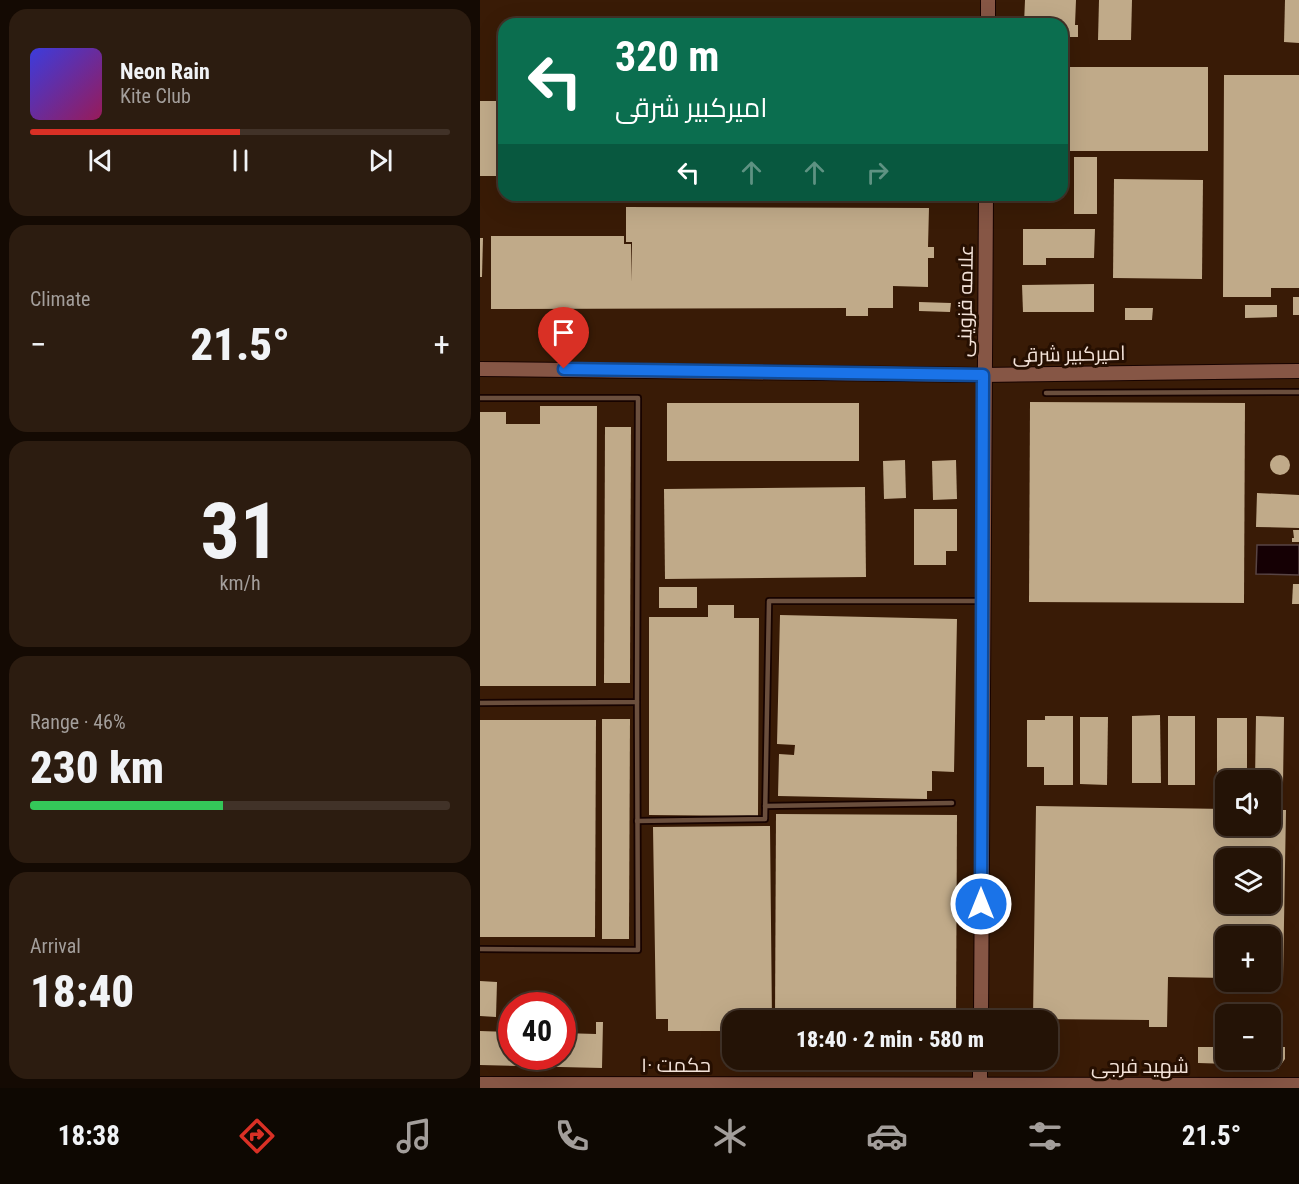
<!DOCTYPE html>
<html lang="en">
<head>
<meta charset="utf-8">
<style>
  :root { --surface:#241306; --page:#2c1c10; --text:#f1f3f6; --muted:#a39e9b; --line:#413228; --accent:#d93025 }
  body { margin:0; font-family:"Roboto Condensed",Cairo,sans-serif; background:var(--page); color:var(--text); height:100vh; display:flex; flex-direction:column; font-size:22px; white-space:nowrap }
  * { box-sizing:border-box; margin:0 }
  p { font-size:20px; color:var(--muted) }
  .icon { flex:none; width:33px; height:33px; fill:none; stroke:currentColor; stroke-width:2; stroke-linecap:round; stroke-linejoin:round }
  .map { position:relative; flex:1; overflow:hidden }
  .panel { display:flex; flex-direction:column; gap:9px; padding:9px; background:#140a03; width:480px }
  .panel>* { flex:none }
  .banner { position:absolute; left:18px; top:18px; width:570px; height:183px; border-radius:18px; box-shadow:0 6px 24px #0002,0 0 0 2px var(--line); background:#0b6e4f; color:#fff; overflow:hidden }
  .fabs { position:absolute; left:735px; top:770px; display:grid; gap:12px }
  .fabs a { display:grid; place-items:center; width:66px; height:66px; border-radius:12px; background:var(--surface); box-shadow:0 6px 24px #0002,0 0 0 2px var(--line); font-size:30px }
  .speed { position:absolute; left:18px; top:992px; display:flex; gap:12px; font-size:30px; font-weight:700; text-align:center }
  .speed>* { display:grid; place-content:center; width:78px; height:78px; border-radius:50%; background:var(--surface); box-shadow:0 6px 24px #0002,0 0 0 2px var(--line); line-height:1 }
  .speed .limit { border:9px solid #d22; background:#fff; color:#111 }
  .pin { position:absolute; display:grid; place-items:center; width:51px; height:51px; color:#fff; margin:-62px -26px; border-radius:50% 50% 50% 0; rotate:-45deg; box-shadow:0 0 6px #0007 }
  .pin .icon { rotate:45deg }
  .me { position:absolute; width:66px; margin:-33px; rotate:0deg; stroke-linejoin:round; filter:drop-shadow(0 0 4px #0008) }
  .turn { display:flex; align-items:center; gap:21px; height:126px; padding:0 18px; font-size:27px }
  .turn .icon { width:78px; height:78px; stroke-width:2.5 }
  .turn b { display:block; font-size:42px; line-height:51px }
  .lanes { display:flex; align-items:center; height:57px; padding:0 18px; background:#0003; justify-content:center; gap:30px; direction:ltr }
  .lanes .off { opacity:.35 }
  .big { font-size:45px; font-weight:800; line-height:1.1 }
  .panel .tile { flex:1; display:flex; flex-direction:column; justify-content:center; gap:9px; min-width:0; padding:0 21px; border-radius:18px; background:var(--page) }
  .panel .dial { align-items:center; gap:0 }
  .dial b { font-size:78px; line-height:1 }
  .song { display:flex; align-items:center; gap:18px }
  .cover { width:72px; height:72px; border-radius:9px; background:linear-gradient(135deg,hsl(240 70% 55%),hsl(330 70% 35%)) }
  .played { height:6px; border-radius:3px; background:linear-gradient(90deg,var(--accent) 50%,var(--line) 50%) }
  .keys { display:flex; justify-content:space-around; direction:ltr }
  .heat { display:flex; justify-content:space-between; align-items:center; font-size:33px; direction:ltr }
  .charge { height:9px; border-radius:4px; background:linear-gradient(90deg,#34c759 46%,var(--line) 0) }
  .trip { position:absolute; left:242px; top:1010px; width:336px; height:60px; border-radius:18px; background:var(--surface); box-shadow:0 6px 24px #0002,0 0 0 2px var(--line); font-weight:800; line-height:60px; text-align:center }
  .dock { display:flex; height:96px; justify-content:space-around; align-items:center; background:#0e0802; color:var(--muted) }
  .dock .icon { width:42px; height:42px }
  .dock .on { color:var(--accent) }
  .dock b { font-size:27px; color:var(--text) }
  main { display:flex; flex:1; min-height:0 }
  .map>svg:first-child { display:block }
</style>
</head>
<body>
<main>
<section class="panel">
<div class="tile">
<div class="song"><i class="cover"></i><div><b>Neon Rain</b><p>Kite Club</p></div></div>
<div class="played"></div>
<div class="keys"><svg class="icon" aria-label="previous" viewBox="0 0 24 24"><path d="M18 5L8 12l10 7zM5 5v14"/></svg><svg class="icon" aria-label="pause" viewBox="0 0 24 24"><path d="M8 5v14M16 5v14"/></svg><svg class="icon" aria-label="next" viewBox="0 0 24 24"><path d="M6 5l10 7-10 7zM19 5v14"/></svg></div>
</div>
<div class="tile"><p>Climate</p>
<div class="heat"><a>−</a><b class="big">21.5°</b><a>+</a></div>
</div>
<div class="tile dial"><b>31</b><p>km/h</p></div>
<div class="tile"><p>Range · 46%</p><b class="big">230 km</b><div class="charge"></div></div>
<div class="tile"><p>Arrival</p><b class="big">18:40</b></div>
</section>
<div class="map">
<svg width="819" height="1088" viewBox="0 0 819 1088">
  <rect width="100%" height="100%" fill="#301908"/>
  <!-- built -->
  <path fill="#391b06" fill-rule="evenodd" d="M0 0H819V1088H0ZM24 24H582V195H24ZM746 780H790V825H746ZM746 858H790V903H746ZM746 936H790V981H746ZM32 1005H82V1056H32ZM746 1014H790V1059H746ZM252 1020H567V1059H252Z"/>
  <!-- water -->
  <polygon fill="#150004" stroke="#584444" stroke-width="1.5" points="777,545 819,545 819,575 776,574"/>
  <!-- building -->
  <g fill="#c0aa89" fill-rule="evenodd">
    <polygon points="545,0 596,0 595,25 598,25 598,37 582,37 582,24 544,24"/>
    <polygon points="619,0 652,0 651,40 618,40"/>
    <polygon points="805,0 819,0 819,43 804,42"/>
    <rect x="582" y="67" width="146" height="84"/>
    <polygon points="744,75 819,75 819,288 791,288 791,297 743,297"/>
    <rect x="0" y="101" width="24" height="75"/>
    <rect x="594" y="157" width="23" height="57"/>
    <polygon points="634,179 723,180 722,279 633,278"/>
    <polygon points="146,207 449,208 448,247 454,247 454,258 448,258 448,287 413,286 413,308 388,308 388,316 366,316 366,308 11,309 11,236 144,236 144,244 151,244 152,282 152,242 146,242"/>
    <polygon points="543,229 615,229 614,258 566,258 566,265 543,265"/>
    <polygon points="0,238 3,238 2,277 0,277"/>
    <polygon points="614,284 614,312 543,312 542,285"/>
    <rect x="813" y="297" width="6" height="18"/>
    <polygon points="439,302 471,303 470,312 439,311"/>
    <polygon points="765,305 797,305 797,317 765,318"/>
    <polygon points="645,308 673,308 672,320 645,320"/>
    <polygon points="550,402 765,403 764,603 549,602"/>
    <rect x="187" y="403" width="192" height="58"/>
    <polygon points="60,406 117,406 116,686 0,686 0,412 26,412 26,424 60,424"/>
    <polygon points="125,427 151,427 150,683 124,683"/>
    <circle cx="800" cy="465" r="10"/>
    <polygon points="425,460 426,498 404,499 403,461"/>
    <polygon points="476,460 477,499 453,500 452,461"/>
    <polygon points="385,487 386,577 185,579 184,489"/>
    <polygon points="777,493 819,495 819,528 776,527"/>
    <polygon points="434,509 477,509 477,551 466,551 466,565 434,565"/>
    <polygon points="813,530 819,530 819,542 812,542 812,538 814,538"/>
    <polygon points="813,584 819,584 819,604 812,604"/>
    <rect x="179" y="587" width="38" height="21"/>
    <polygon points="228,605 254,605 254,618 279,618 278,816 169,815 169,617 228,617"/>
    <polygon points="300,615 477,619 474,772 452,771 452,791 447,791 447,799 298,796 299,754 314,755 315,745 297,744"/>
    <polygon points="680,715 681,783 652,783 652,716"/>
    <polygon points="565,716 593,716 593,785 564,785 564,767 547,767 547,720 565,720"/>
    <rect x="688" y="716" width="27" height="69"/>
    <polygon points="776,716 804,717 803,785 790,785 790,780 775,780"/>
    <polygon points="600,717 628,717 627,785 600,784"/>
    <polygon points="737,718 767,718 767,780 746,780 746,785 737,785"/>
    <polygon points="122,719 150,719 149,939 122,939"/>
    <polygon points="0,720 116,720 115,937 0,937"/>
    <path d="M556 806 746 809V825H790V810H806L803 979H790V936H746V978L688 977 687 1027H669V1020L553 1019ZM746 858H790V903H746Z"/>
    <polygon points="296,814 477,815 476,1020 295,1020"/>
    <polygon points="290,826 292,1020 252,1020 252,1031 188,1031 188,1019 176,1019 173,827"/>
    <polygon points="0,981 17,982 16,1017 0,1016"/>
    <polygon points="116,1022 123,1022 122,1068 0,1065 0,1031 32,1032 32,1056 82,1056 82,1033 116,1034"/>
    <polygon points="567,1034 577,1034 576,1064 541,1063 537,1067 530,1059 567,1059"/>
    <polygon points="718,1047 746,1047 746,1059 750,1059 750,1064 718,1063"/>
    <polygon points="790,1047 805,1047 805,1059 798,1069 756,1069 757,1059 790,1059"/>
    <polygon points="294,1059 324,1059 324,1067 294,1066"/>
  </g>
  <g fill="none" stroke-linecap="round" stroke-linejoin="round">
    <defs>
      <g id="lane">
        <polyline points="566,393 819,392"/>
        <polyline points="0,398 158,398 157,702 0,703"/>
        <polyline points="285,806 472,803"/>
        <polyline points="157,821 285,819 289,601 502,601"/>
        <polyline points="0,949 158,950 157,702"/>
      </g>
      <g id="secondary">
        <polyline points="508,24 508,0"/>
        <polyline points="0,369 503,375 819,371"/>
        <polyline points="501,1020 506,195"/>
        <polyline points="0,1084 819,1085"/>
        <polyline points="500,1088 500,1059"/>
      </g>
    </defs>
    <!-- lane casing -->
    <use href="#lane" stroke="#170300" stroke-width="8"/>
    <!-- secondary casing -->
    <use href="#secondary" stroke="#170300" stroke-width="16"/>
    <!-- lane -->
    <use href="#lane" stroke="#6b4f3d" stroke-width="4.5"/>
    <!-- secondary -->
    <use href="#secondary" stroke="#865645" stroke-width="14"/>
  </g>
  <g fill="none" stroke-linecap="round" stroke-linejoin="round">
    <defs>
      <polyline id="route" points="84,369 503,375 501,904"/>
    </defs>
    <!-- route casing -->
    <use href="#route" stroke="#114b97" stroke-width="15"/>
    <!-- route -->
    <use href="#route" stroke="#1a73e8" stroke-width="10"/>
  </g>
  <g text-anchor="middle" stroke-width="6" stroke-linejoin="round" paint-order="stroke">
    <!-- street labels -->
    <g font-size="20" fill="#f3e2d8" stroke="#260f01">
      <text transform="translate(485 301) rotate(-89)" y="7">علامه قزوینی</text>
      <text transform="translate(589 354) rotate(-1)" y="7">امیرکبیر شرقی</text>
      <text x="196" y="1072">حکمت ۱۰</text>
      <text x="660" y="1073">شهید فرجی</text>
    </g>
  </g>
</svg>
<div class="fabs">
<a><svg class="icon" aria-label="sound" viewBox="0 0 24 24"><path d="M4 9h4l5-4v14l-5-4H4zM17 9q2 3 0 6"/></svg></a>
<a><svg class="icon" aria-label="layers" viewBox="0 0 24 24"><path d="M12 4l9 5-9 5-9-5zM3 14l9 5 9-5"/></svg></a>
<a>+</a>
<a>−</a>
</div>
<div class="speed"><div class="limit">40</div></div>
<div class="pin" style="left:84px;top:369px;background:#d93025"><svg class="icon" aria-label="arrive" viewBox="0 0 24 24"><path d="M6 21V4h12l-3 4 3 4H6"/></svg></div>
<svg class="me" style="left:501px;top:904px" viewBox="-20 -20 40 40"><circle r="17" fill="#1a73e8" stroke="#fff" stroke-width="3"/><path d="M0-11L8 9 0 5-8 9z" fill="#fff"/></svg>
<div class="trip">18:40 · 2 min · 580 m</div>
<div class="banner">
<div class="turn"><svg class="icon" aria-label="left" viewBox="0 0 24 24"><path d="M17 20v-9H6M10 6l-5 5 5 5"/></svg><div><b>320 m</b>امیرکبیر شرقی</div></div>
<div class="lanes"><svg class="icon" aria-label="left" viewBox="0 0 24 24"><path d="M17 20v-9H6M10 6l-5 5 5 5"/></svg><svg class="icon off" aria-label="ahead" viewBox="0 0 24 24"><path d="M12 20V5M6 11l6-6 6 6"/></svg><svg class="icon off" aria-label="ahead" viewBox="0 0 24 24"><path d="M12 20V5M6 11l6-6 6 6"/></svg><svg class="icon off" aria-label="right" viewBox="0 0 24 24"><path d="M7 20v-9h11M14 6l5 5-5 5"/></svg></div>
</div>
</div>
</main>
<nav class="dock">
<b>18:38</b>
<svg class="icon on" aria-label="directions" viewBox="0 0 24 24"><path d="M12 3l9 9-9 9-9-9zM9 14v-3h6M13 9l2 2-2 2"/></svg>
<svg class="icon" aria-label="music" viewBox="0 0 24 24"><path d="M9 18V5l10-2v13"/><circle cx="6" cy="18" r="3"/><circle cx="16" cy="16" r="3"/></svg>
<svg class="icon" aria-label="phone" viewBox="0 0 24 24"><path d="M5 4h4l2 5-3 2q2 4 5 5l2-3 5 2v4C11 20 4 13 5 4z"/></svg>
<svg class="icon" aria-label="climate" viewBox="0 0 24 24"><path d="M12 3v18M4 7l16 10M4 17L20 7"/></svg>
<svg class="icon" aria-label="car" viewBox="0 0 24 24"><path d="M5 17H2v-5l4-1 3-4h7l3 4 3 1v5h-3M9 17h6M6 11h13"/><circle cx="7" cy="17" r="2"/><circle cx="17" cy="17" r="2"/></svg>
<svg class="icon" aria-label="filters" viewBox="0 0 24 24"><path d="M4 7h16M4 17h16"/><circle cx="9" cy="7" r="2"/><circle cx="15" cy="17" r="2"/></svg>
<b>21.5°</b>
</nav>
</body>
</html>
